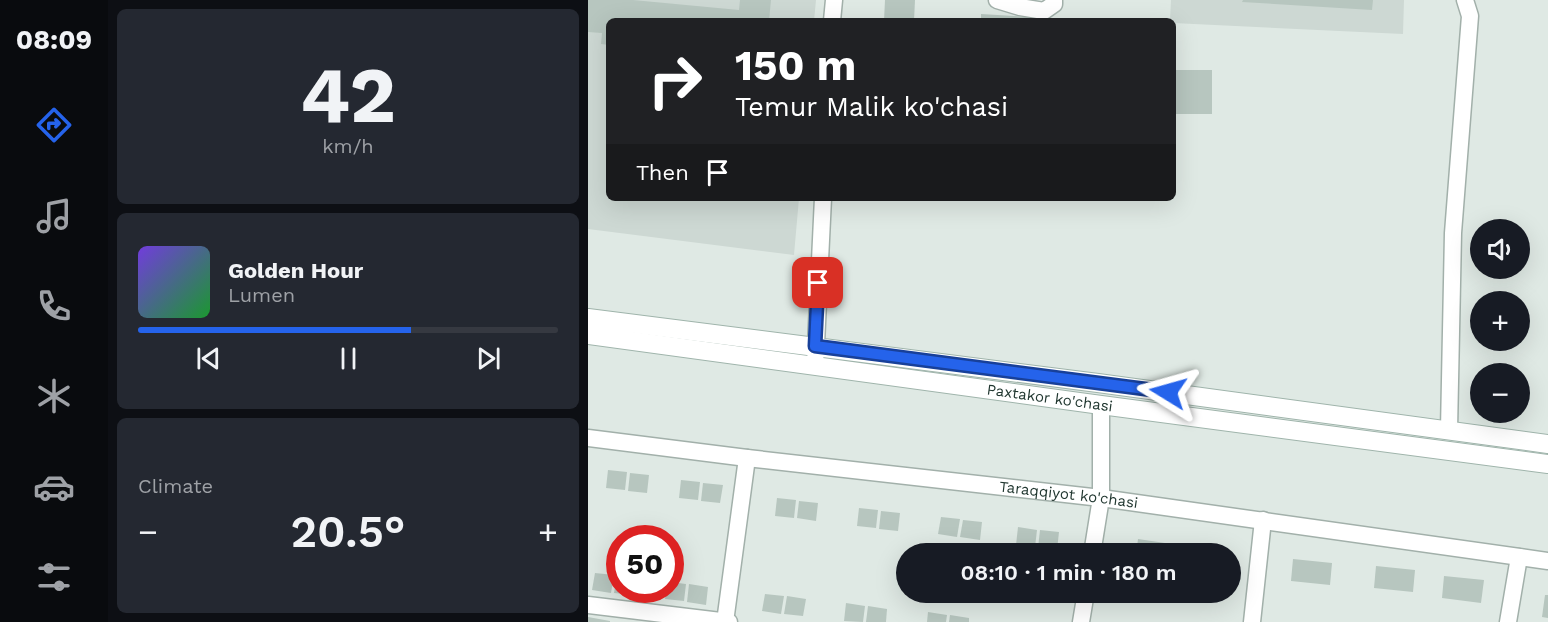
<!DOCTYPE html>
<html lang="en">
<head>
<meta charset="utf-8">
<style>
  :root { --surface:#171b24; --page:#242831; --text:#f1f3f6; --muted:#9ea1a6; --line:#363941; --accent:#2563eb }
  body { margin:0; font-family:"Work Sans",sans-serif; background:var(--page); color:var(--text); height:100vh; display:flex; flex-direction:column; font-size:22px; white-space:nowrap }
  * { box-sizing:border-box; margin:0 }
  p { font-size:20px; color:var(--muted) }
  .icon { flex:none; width:33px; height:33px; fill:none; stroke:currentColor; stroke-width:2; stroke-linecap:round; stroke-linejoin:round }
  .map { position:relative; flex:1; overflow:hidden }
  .drawer { display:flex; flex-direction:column; gap:9px; padding:9px; background:#0d0f14; width:480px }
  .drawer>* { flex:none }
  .guide { position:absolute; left:18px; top:18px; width:570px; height:183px; border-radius:9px; box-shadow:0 6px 24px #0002; background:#202124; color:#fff; overflow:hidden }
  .controls { position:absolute; left:882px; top:219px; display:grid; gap:12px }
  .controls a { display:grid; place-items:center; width:60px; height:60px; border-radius:50%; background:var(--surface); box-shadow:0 6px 24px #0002; font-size:30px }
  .speed { position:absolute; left:18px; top:525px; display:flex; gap:12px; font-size:30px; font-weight:700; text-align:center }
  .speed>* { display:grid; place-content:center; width:78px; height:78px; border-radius:50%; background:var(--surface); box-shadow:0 6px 24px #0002; line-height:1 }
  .speed .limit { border:9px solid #d22; background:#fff; color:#111 }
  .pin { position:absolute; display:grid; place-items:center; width:51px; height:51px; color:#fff; margin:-26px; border-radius:12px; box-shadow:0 3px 9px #0006 }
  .me { position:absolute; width:66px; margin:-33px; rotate:278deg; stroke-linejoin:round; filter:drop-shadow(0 0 4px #0008) }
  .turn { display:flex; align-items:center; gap:21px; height:126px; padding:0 30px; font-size:27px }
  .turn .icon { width:78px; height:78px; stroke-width:2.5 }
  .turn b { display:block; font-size:42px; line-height:51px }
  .then { display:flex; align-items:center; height:57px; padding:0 30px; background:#0003; gap:12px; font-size:22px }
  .big { font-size:45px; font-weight:600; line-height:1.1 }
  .drawer .tile { flex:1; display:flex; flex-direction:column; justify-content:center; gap:9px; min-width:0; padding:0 21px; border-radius:9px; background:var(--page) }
  .drawer .dial { align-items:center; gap:0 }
  .dial b { font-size:78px; line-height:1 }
  .song { display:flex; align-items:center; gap:18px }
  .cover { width:72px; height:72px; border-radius:9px; background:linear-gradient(135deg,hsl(260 70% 55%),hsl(130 70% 35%)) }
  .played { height:6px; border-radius:3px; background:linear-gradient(90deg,var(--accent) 65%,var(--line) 65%) }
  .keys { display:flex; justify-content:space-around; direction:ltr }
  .heat { display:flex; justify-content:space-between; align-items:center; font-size:33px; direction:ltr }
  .trip { position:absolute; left:308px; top:543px; width:345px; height:60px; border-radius:30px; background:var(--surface); box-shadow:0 6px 24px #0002; font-weight:600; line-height:60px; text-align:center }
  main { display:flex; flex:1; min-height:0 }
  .tabs { display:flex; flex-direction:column; width:108px; justify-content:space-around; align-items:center; background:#090b0e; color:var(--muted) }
  .tabs .icon { width:42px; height:42px }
  .tabs .active { color:var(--accent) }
  .tabs b { font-size:27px; color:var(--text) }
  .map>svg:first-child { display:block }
</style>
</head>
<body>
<main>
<nav class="tabs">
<b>08:09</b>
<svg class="icon active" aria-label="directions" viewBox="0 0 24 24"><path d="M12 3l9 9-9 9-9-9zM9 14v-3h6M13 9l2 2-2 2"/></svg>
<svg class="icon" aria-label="music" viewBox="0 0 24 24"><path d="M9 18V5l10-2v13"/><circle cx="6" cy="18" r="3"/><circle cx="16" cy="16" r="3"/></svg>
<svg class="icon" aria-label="phone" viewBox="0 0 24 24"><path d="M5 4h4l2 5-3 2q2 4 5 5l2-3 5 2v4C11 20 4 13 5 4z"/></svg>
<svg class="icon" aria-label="climate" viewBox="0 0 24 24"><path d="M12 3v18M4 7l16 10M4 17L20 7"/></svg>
<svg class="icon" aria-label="car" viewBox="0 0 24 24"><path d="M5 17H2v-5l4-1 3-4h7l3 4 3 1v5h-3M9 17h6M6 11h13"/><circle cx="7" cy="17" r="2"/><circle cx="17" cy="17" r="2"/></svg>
<svg class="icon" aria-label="filters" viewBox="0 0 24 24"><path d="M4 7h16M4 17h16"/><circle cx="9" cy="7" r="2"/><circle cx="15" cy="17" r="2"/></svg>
</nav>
<section class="drawer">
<div class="tile dial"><b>42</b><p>km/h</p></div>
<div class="tile">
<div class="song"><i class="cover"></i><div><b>Golden Hour</b><p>Lumen</p></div></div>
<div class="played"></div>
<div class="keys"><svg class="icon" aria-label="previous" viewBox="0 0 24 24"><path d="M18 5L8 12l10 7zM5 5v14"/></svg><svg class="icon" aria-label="pause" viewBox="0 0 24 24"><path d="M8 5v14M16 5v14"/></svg><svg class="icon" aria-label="next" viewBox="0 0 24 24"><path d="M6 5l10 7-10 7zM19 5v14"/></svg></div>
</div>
<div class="tile"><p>Climate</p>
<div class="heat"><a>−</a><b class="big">20.5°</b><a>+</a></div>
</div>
</section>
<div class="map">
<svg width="960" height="622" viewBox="0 0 960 622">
  <rect width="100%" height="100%" fill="#dfe9e4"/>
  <!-- built -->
  <g fill="#cdd8d3">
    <polygon points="0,0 228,0 226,21 21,21 21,198 211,198 206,255 0,229"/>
    <polygon points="583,0 816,0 815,34 585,23 585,21 582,21"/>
  </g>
  <!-- building -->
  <g fill="#b7c6bf">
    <polygon points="0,0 45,0 151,10 152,0 183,0 181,21 21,21 21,45 13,44 14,33 0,32"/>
    <polygon points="297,0 327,0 326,21 296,21"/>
    <polygon points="655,0 785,0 784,10 654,2"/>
    <polygon points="393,14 440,17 439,21 393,21"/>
    <rect x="585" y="70" width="39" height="44"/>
    <polygon points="20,470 39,472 37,490 18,488"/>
    <polygon points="42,473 61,475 59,493 40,491"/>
    <polygon points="93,480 112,482 110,500 91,498"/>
    <polygon points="115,483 135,485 132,503 113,501"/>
    <polygon points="189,498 208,500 206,518 187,516"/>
    <polygon points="211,501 230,503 228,521 209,518"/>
    <polygon points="271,508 290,510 288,528 269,526"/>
    <polygon points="293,511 312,513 310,531 291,529"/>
    <polygon points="353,517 372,519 369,537 350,534"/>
    <polygon points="375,520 394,522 392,540 372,537"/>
    <polygon points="430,527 449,530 447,547 428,545"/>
    <polygon points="452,530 471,532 469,550 450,548"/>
    <polygon points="550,539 577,543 575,554 548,554"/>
    <polygon points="608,547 635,550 634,554 607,554"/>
    <polygon points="705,559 744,563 742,585 703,581"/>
    <polygon points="788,566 827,570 825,592 786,588"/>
    <polygon points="7,573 26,575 23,593 4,590"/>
    <polygon points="29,575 32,576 32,590 46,590 46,595 26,593"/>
    <polygon points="856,576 896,580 893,603 854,598"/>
    <polygon points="82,582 98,584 96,601 77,599 78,590 82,590"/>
    <polygon points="101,584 120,587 118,605 99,602"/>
    <polygon points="177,594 196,596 193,614 174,611"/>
    <polygon points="957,595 960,595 960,618 954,617"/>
    <polygon points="199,596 218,599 215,616 196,614"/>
    <polygon points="258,603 277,606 275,622 256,621"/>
    <polygon points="280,606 299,609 298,622 278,622"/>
    <polygon points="340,612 359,615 358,622 339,622"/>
    <polygon points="362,615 381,618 381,622 361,622"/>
    <polygon points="0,617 22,621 22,622 0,622"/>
  </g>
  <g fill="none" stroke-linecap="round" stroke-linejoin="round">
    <defs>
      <g id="minor">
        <polyline points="409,0 432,7 456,11 466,4 466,0"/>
        <polyline points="244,21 246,0"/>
        <polyline points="227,365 235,198"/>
        <polyline points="861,430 865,233 882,16 877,0"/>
        <path id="s1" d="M0 438 159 458 513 498 960 561"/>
        <polyline points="504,554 513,498 513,405"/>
        <polyline points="0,605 141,622"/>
        <polyline points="137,622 159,458"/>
        <polyline points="493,622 498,592"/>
        <polyline points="664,622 675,520"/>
        <polyline points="920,622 931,557"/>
      </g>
      <g id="secondary">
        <polyline points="0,318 510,383 960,444"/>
        <path id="s2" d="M0 335 513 405 960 464"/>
      </g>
    </defs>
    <!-- minor casing -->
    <use href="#minor" stroke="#a2b0aa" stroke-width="19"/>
    <!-- secondary casing -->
    <use href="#secondary" stroke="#9fb4ab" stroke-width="20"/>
    <!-- minor -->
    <use href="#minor" stroke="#fff" stroke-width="16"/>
    <!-- secondary -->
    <use href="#secondary" stroke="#fff" stroke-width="18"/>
  </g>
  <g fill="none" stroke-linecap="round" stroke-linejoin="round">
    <defs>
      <polyline id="route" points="230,283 227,346 580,392"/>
    </defs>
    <!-- route casing -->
    <use href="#route" stroke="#184099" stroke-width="15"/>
    <!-- route -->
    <use href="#route" stroke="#2563eb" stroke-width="10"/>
  </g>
  <g text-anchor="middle" stroke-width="5" stroke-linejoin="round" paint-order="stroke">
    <!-- street labels -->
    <g font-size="15" fill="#213730" stroke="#eff6f2">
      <text dy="5" stroke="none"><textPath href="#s2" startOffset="466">Paxtakor ko'chasi</textPath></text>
      <text dy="5" stroke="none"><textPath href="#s1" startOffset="484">Taraqqiyot ko'chasi</textPath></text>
    </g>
  </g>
</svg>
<div class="controls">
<a><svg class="icon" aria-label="sound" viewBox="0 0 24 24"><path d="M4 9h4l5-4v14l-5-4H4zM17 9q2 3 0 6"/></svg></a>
<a>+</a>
<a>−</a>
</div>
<div class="speed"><div class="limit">50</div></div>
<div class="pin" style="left:230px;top:283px;background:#d93025"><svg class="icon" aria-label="arrive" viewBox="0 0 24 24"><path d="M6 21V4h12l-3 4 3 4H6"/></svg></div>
<svg class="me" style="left:580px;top:392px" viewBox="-20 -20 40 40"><path d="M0-17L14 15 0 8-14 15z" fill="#2563eb" stroke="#fff" stroke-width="4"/></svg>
<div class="trip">08:10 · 1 min · 180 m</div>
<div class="guide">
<div class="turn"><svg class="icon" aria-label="right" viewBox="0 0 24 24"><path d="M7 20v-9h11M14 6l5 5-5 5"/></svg><div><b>150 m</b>Temur Malik ko'chasi</div></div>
<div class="then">Then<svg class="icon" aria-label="arrive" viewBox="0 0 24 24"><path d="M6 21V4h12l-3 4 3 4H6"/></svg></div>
</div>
</div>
</main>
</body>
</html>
